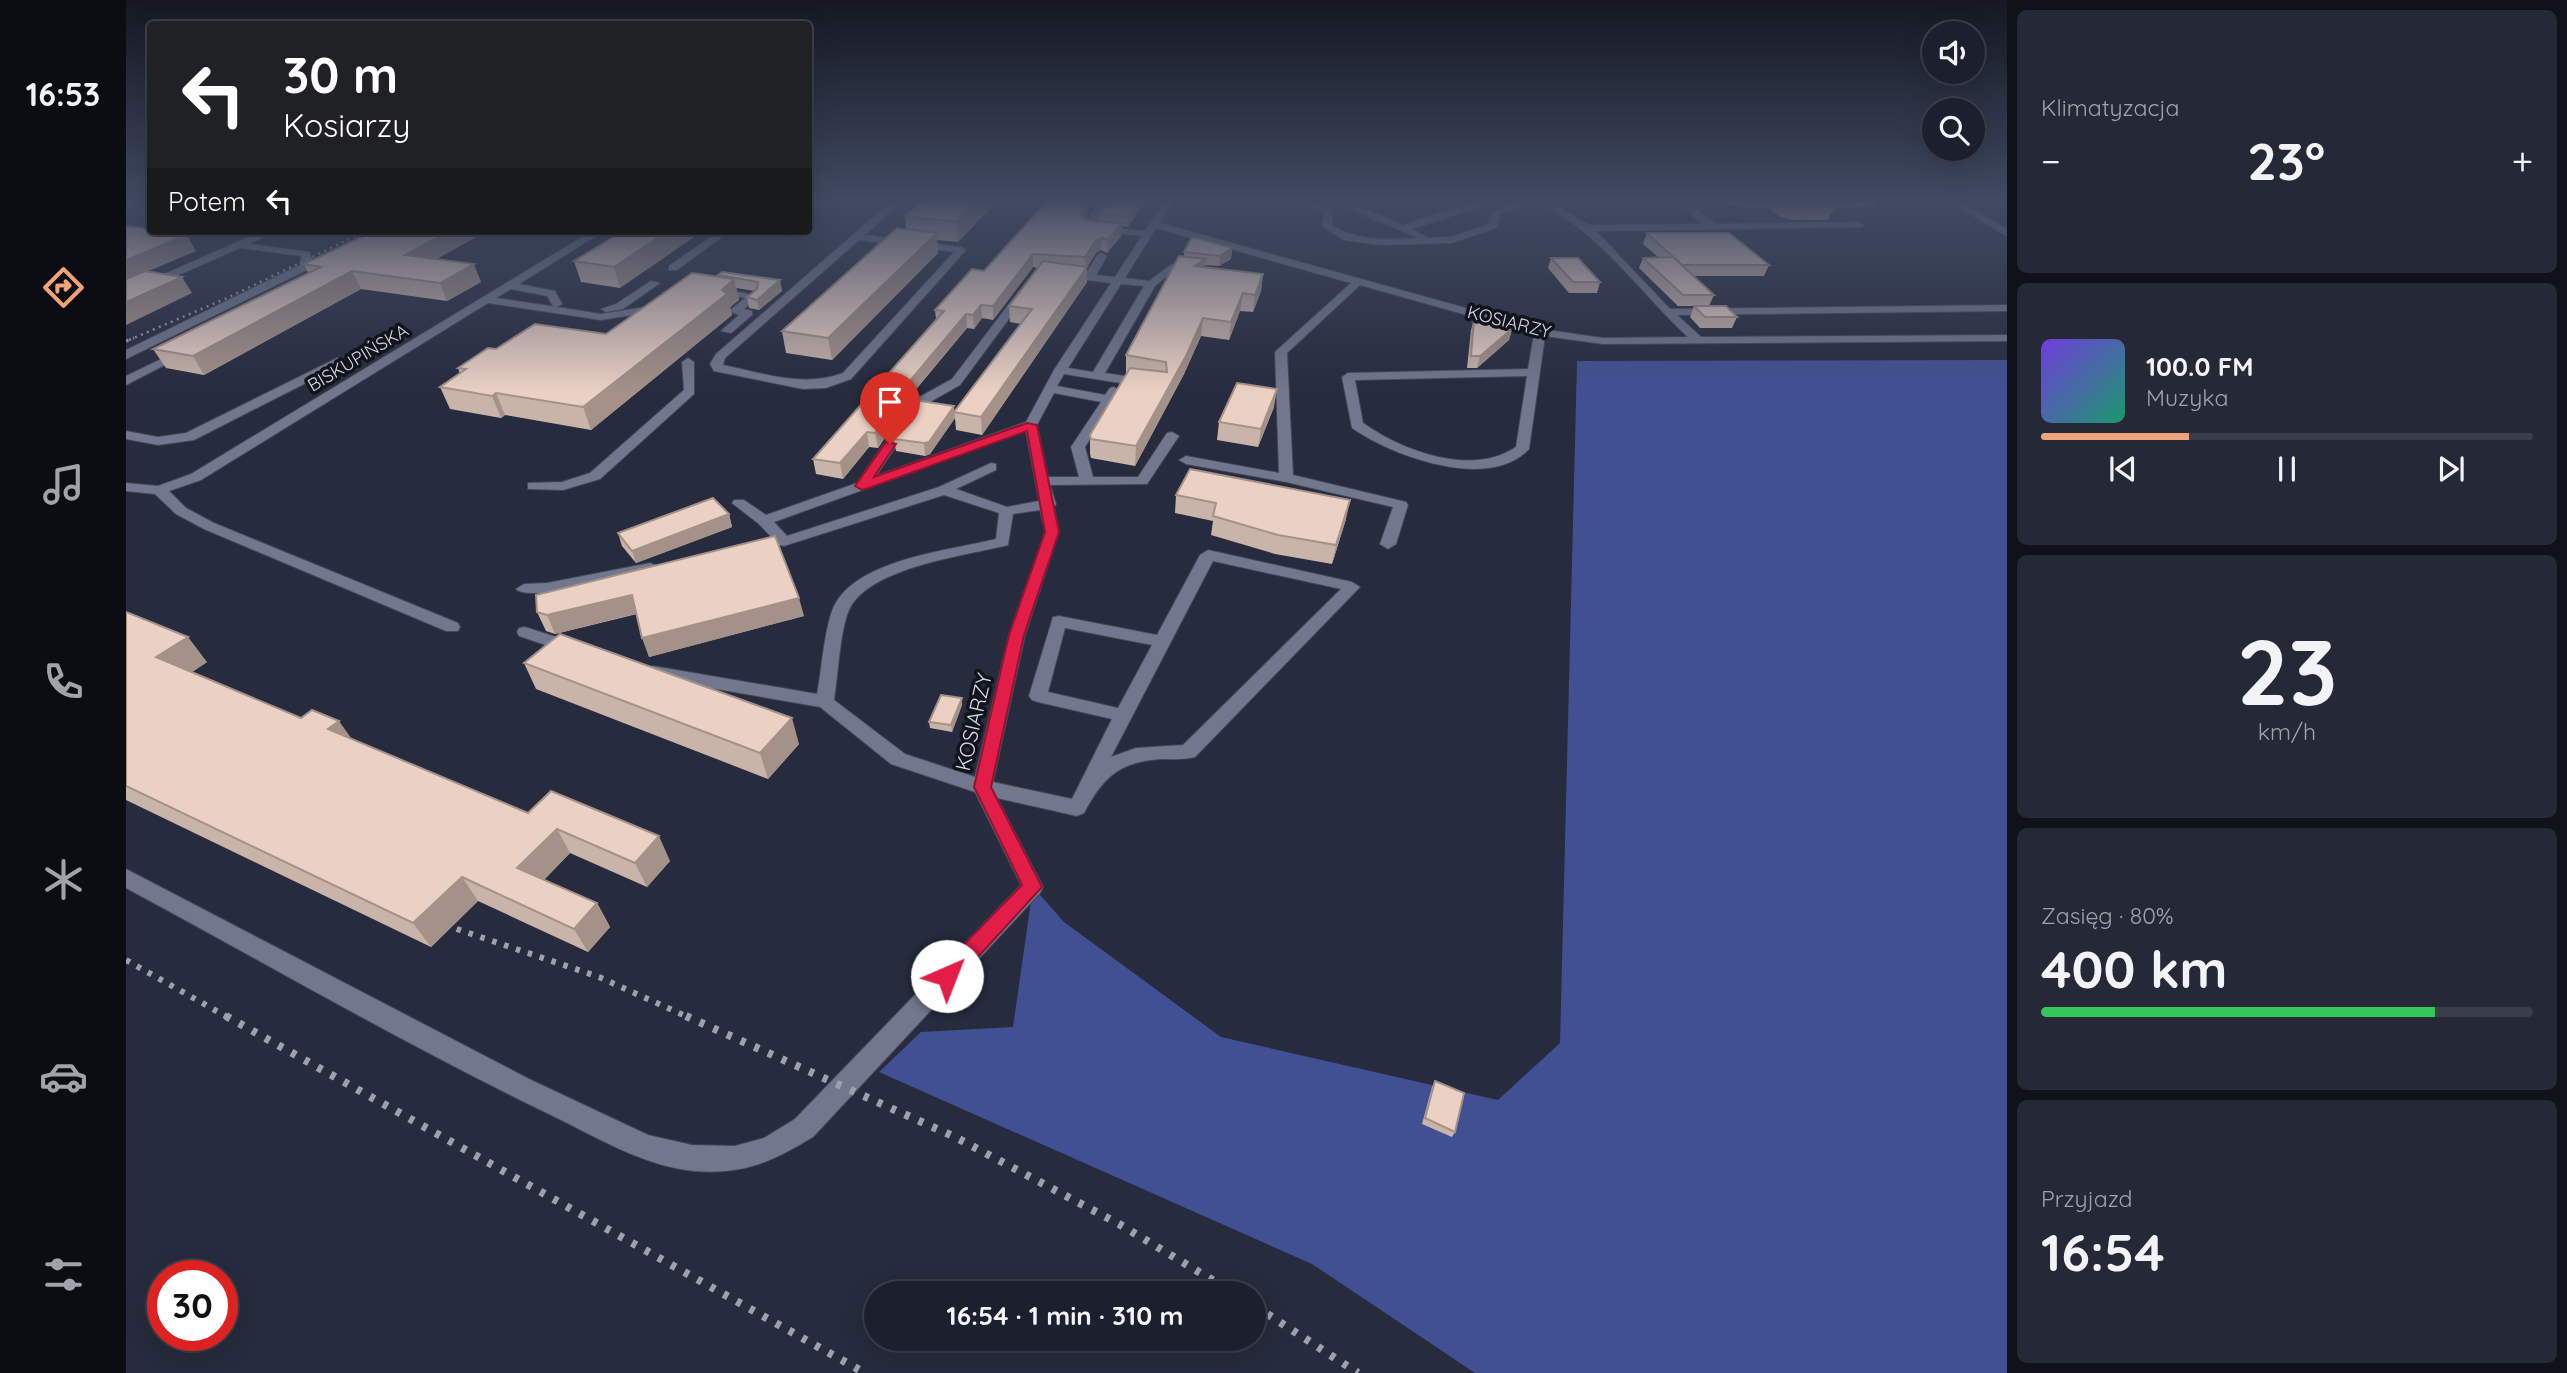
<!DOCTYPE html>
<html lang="pl">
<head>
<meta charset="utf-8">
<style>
  :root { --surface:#1c202e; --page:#252836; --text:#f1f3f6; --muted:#a0a3aa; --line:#3a3e4a; --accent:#f0a279 }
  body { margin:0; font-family:Quicksand,sans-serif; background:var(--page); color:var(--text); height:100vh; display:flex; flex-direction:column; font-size:26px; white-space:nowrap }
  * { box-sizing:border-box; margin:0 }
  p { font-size:23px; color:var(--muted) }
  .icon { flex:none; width:38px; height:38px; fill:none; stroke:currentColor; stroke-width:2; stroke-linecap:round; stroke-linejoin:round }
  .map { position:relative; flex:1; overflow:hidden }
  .drawer { display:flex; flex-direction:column; gap:10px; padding:10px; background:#0f1219; width:560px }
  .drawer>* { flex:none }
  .banner { position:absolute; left:21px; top:21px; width:665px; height:214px; border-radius:7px; box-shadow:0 7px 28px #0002,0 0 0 2px var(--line); background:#202124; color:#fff; overflow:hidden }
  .controls { position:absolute; left:1796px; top:21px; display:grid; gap:14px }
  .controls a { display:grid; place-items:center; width:63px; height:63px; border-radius:50%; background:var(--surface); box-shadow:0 7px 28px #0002,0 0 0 2px var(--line); font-size:35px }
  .speed { position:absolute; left:21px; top:1260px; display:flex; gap:14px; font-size:35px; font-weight:700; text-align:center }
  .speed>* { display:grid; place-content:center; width:91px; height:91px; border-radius:50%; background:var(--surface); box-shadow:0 7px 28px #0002,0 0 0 2px var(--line); line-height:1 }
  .speed .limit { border:10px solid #d22; background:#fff; color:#111 }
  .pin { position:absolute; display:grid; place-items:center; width:60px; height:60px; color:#fff; margin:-72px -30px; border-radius:50% 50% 50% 0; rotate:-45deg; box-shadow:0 0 7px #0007 }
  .pin .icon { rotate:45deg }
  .me { position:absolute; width:77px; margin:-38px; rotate:44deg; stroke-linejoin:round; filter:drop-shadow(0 0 5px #0008) }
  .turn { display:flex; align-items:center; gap:24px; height:147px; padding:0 21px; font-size:32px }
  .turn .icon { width:91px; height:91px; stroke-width:2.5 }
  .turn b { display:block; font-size:49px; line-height:60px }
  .then { display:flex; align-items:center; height:66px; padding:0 21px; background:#0003; gap:14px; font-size:26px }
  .big { font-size:52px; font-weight:800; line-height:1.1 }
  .drawer .tile { flex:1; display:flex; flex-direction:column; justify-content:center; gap:10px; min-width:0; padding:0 24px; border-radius:10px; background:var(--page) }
  .drawer .dial { align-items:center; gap:0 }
  .dial b { font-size:91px; line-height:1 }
  .song { display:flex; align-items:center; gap:21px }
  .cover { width:84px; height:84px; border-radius:10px; background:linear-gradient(135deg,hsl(260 70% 55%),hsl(160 70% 35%)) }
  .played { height:7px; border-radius:4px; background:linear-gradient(90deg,var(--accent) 30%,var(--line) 30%) }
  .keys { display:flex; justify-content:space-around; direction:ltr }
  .heat { display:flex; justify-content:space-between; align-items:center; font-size:38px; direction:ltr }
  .charge { height:10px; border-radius:5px; background:linear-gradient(90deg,#34c759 80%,var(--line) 0) }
  .trip { position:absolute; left:738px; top:1281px; width:402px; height:70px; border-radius:35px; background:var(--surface); box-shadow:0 7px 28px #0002,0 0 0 2px var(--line); font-weight:800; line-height:70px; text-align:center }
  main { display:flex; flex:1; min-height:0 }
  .tabs { display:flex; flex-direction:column; width:126px; justify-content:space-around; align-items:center; background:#0b0d12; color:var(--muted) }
  .tabs .icon { width:49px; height:49px }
  .tabs .on { color:var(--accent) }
  .tabs b { font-size:32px; color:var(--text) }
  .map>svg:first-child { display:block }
</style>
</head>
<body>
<main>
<nav class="tabs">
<b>16:53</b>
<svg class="icon on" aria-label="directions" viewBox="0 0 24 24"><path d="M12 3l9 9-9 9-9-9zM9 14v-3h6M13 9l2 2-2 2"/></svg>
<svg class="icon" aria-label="music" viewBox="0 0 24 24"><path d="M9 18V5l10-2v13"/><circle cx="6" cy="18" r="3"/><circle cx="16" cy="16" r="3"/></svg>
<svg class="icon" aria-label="phone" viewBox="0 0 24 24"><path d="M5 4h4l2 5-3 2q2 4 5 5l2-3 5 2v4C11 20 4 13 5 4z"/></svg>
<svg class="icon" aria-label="climate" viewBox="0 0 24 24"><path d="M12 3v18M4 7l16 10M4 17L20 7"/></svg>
<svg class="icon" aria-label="car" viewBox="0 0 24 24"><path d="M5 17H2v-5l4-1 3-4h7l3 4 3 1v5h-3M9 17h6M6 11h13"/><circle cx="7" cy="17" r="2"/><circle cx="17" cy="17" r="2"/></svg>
<svg class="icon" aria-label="filters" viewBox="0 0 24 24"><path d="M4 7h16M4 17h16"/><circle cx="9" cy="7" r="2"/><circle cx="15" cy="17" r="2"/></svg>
</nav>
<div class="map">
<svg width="1881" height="1373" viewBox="0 0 1881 1373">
  <rect width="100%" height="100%" fill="#262b3d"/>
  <!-- green -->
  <polygon fill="#415092" points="1881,360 1881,1373 1349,1373 1186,1264 753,1072 795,1032 887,1027 907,887 938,922 1095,1037 1372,1100 1434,1043 1451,361"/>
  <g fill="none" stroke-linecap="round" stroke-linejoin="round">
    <defs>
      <g id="minor">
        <polygon points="0,200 10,200 0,206"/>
        <path d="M767 200H777L739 235 835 247 840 250 725 379 700 388 677 389 588 371 584 364 590 354ZM733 240 828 252 717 373C677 388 637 373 597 365L599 358Z"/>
        <path d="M974 200H983L968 226 1019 231 1039 200H1048L1034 223 1415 329 1477 338 1562 337C1511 290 1474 231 1410 202L1374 214 1370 228 1326 243 1255 245 1217 240 1196 226 1198 213 1172 200H1185L1206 210V225C1232 242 1261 239 1292 238L1203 200H1216L1277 225C1310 214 1343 200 1377 200L1286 229 1302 238 1325 237 1363 224 1367 210 1396 200H1421L1463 225 1577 224 1549 200H1559L1589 224 1733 222 1738 225 1736 227 1470 231 1544 309 1881 305V311L1551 315 1575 337 1881 335V341L1477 344 1419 336 1403 449C1363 492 1266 456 1226 428L1216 377 1222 373 1402 369 1408 334 1234 285 1161 353 1167 475 1280 502 1282 505 1270 544 1262 549 1254 544 1267 507 1160 482 1060 464 1053 460 1060 456 1153 473 1149 352 1225 283 1030 228 999 278 1023 281 1046 264 1076 270 1071 273 1048 270 1029 286 979 373 1019 379 1025 383 1019 387 938 374 931 386 979 395 984 388 988 387 994 391 959 447 967 477H1012L1041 433 1046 432 1053 436 1021 484 924 485 930 504 928 507 933 532 899 635 867 782 946 799 986 719 912 702 906 700 903 696 927 617 933 616 1031 635 1074 555 1082 550 1226 582 1234 587 1069 757C1058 760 1046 759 1035 759 993 762 977 777 958 813L951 816 871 798 917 887 914 893 687 1137C646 1162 617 1175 568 1171 516 1166 467 1135 421 1113 278 1044 140 963 0 888V869L403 1079 522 1135 566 1145 609 1146 638 1138 669 1119 895 885 849 792 765 764 694 707 527 678 518 672 527 666 691 694C696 668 697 640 705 614 721 560 822 551 870 539L873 513 818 495 658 546 653 545 633 524 606 503 608 500H618L640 515 731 483 788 400 826 379 893 291 897 290 902 293 834 385 797 406 750 476 900 422 928 370 985 283 938 277 933 274 938 271 960 273 972 254 976 253 981 256 970 275 989 277 1016 236 959 230 957 228ZM995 284 1018 286 967 372 942 368ZM1401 376 1390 447C1345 477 1277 451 1237 423L1229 380ZM928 393 975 402 945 447 953 477H922L911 425ZM900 431 913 501 881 507 830 489 870 470V464L865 463 813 487 661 536 648 522ZM914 510 919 532 883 635 849 777 779 754 708 700C712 676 714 630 723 610 743 567 839 556 882 545L887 514ZM1087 561 1215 589 1057 745 1010 748 985 757ZM939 628 1026 645 992 708 922 692Z"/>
        <polygon points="1820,200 1831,200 1881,229 1881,236"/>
        <polygon points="136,231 149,231 124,244 183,252 186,259 183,269 0,359 0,350 174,265 175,256 114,248 0,298 0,291"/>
        <path d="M466 231H478L393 284 429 291 436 304 431 307 475 314 532 305 537 308 536 310 475 320 362 303 75 480 43 491 60 508 88 523 332 623 334 627 332 631H320L78 529 50 514 29 494 0 491V483L32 486 65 474ZM385 289 421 296 427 306 431 307 370 298Z"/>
        <polygon points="593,231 604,231 551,270 543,270 543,266"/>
        <polygon points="525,281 534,283 497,309 480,312 475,309 490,304"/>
        <polygon points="588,287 633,296 618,309 626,311 626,315 605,333 595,331 613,315 603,311 619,298 584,292 583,290"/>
        <polygon points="52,351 62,353 0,385 0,376"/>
        <polygon points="211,358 215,359 215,365 68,440 32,445 0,439 0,431 32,437 60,433"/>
        <polygon points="562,358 568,362 568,394 474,479 437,490 402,489 402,483 436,482 464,473 558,390 556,362"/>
        <path d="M524 563 529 565 532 568 529 571C508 577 403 603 390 589L398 584 421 583Z"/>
        <polygon points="399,627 452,644 454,648 446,654 393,636 391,632 393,628"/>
      </g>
    </defs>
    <!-- minor casing -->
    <use href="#minor" stroke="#434756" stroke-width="2"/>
    <!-- minor -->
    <use href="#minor" fill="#71778c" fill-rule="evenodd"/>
    <!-- rail-far3 -->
    <polyline stroke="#9da1af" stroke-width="2.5" stroke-dasharray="2 4.5" stroke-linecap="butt" points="3,340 101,298 240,231"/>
    <!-- rail-far2 -->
    <polyline stroke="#9da1af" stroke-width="3.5" stroke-dasharray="2.5 5" stroke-linecap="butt" points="0,341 8,338"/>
    <!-- rail-far1 -->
    <g stroke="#9da1af" stroke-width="6" stroke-dasharray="4.5 8" stroke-linecap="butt">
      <polyline points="307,921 473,977 564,1018"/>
      <polyline points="0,960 103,1018"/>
    </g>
    <!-- rail -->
    <g stroke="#9da1af" stroke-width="8" stroke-dasharray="5 10" stroke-linecap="butt">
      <polyline points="100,1016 739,1373"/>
      <polyline points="560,1016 829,1137 993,1224 1108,1293"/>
      <polyline points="1129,1306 1232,1373"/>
    </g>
  </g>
  <!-- wall -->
  <g fill="#c9b4a9">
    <polygon points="792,200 872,200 832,242 811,240 812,253 706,360 660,353 656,331 780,229 779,216 795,202 792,202"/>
    <polygon points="984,200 1020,200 1002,227 995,226 995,236 981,253 975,250 970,253 961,267 961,282 856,435 830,430 829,418 804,454 799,456 770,451 768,439 828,406 828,411 895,324 884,322 883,306 912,268 907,267 867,320 856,318 848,329 841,328 777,405 778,410 752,448 743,447 717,479 690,474 687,459 810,319 809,310 858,271 962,214 959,219 972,221 972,214"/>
    <polygon points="1598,200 1751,200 1747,207 1708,208 1702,220 1668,220 1654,217 1642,208 1618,208 1604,204"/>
    <polygon points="248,231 361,231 310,259 355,282 321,301 235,289 78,375 40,368 27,349 182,273 178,264"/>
    <polygon points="497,231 494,288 455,282 448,261"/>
    <polygon points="1521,233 1643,265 1638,276 1567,276 1588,295 1583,306 1552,306 1513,268 1517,258 1532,257 1517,244"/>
    <polygon points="1106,248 1105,259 1093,266 1079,265 1078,267 1137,274 1135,291 1127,312 1114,311 1103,340 1075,336 1058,374 1009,466 965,458 964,454 964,435 1001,374 1000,373 1000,355 1058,257 1058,252"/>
    <polygon points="1425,258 1474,282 1471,293 1443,293 1422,268"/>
    <polygon points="592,275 654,280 656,291 633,310 623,308 621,297 629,291 610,288 613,300 604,307 606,315 465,430 379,415 375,418 324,409 314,387 334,374 332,368 480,334 593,277"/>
    <polygon points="1568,306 1611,317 1606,328 1574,328 1564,317"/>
    <polygon points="1348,319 1386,329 1383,340 1351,368 1341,368 1345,330"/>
    <polygon points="1148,407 1132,447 1091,440 1093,422"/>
    <polygon points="1050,495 1220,519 1206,564 1149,554 1085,535 1087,521 1049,513"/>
    <polygon points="603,514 606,527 510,563 496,546 492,533"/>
    <polygon points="0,612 81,662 66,672 402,813 544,861 521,887 444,853 418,880 471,903 484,927 462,952 352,901 305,947 0,800"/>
    <polygon points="411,612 678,616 523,657 511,614 429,634 420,631"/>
    <polygon points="398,663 673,744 642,779 410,689"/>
    <polygon points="836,705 826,732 804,728 803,722"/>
    <polygon points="1309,1081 1329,1132 1326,1137 1296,1124 1306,1087"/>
  </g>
  <!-- shaded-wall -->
  <g fill="#a49289">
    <polygon points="852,200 872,200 832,242 830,222"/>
    <polygon points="1014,200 1020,200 1002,227 1002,217"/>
    <polygon points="962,202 962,214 955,227 955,214"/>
    <polygon points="996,224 995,236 981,253 981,240"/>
    <polygon points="324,231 361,231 287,272 279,255"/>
    <polygon points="542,231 577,231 494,288 488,267"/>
    <polygon points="811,233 812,253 706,360 702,338"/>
    <polygon points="61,235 70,251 4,279 0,289 0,260"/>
    <polygon points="976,238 975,250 970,253 961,267 961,282 856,435 855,417 959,270 959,257 970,240"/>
    <polygon points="1106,248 1105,259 1093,266 1094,256"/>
    <polygon points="907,254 907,267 867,320 867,306"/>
    <polygon points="1079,259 1078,276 1069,266"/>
    <polygon points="348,264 355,282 321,301 314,283"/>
    <polygon points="226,271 235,289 78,375 67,356"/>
    <polygon points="1137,274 1135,291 1127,312 1129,295"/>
    <polygon points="56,277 66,293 0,325 0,302"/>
    <polygon points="608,279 613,300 604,307 606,315 465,430 457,407"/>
    <polygon points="654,280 656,291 633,310 631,300"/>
    <polygon points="1117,293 1114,311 1103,340 1105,322"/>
    <polygon points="855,305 856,318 848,329 847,315"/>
    <polygon points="840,314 841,328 777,405 778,410 752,448 749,433 772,395"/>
    <polygon points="1077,318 1075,336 1058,374 1009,466 1010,446"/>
    <polygon points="1386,329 1383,340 1351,368 1354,356"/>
    <polygon points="1151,389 1148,407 1132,447 1135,429"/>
    <polygon points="370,393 379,415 375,418 366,396"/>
    <polygon points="828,406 829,418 804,454 799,456 798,443"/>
    <polygon points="741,432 743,447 717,479 714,463"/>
    <polygon points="1224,500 1220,519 1206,564 1210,545"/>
    <polygon points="603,514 606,527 510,563 506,551"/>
    <polygon points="506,595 513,613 429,634 421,615"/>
    <polygon points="673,598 678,616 523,657 516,638"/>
    <polygon points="62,637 81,662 51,682 30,657"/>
    <polygon points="836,698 836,705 826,732 825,725"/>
    <polygon points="666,718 673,744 642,779 634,753"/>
    <polygon points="213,721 230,745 202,729"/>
    <polygon points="431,829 444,853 406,892 391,868"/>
    <polygon points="533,836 544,861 521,887 509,863"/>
    <polygon points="336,877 352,901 305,947 287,923"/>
    <polygon points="471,903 484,927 462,952 448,929"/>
  </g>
  <!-- building -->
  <g fill="#ead1c4" stroke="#a49289" stroke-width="2">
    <polygon points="797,200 852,200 830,222 779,216"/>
    <polygon points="922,200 947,200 962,202 955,214 957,219 996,224 981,240 976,238 970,240 959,257 907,254 867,306 855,305 847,315 840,314 772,395 776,395 749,433 741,432 714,463 687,459 818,311 809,310 846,269 858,271"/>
    <polygon points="984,200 1014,200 1002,217 972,214"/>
    <polygon points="1666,200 1707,200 1710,203 1677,203"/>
    <polygon points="0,226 24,229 24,231 36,231 61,235 0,260"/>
    <polygon points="771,228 811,233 702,338 656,331"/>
    <polygon points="248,231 324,231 279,255 348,264 314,283 226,271 67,356 27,349 195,267 178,264"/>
    <polygon points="497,231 542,231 488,267 448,261"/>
    <polygon points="1521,233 1603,233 1643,265 1556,265"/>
    <polygon points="1066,237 1106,248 1094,256 1058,252"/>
    <polygon points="1053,256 1079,259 1069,266 1137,274 1129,295 1117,293 1105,322 1077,318 1060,356 1010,446 965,439 964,435 1004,368 1041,372 1040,362 1000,355"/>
    <polygon points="1547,257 1588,295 1557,295 1517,258"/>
    <polygon points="1425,258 1452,258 1474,282 1447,282"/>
    <polygon points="917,261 961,267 855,417 828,412 906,309 883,306"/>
    <polygon points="19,271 56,277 0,302 0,279"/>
    <polygon points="596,272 654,280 631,300 621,297 631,289 632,282 592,275"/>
    <polygon points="566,273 608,279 596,290 601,294 457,407 370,393 366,396 314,387 340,369 332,368 362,348 370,349 409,324 480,334"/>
    <polygon points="1568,306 1600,306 1611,317 1579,317"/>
    <polygon points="1348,319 1386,329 1354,356 1345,356"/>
    <polygon points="1111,383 1151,389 1135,429 1093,422"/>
    <polygon points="794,401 828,406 803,442 798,443 768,439"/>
    <polygon points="1064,469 1224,500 1210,545 1152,535 1087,516 1090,503 1050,495"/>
    <polygon points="587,498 603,514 506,551 492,533"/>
    <polygon points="649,536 673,598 516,638 506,595 421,615 411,612 410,595"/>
    <polygon points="0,612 62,637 30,657 175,718 186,710 213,721 202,729 402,813 425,791 533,836 509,863 431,829 391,868 471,903 448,929 336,877 287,923 0,786"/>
    <polygon points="434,634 666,718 634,753 398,663"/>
    <polygon points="815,695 836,698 825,725 803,722"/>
    <polygon points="1309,1081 1338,1093 1329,1132 1299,1118"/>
  </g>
  <!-- sky -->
  <linearGradient id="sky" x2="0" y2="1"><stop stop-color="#151822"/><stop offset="0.51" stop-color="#414a62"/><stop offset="1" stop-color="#414a62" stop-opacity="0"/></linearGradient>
  <rect width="1881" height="393" fill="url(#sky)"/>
  <!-- route -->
  <polygon fill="#e11d48" stroke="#92132f" stroke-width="2" points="901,423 911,425 933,532 898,635 865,787 916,887 829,982 821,985 814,982 811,976 814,969 896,885 848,787 883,635 919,532 901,431 740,489 736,490 729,486 760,442 770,444 748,477"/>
  <g text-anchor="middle" stroke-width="7" stroke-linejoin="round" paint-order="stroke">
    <!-- far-street labels -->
    <g font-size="18" fill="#d6dae6" stroke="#12141c">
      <text transform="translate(1383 322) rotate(14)" y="6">KOSIARZY</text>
      <text transform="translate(232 358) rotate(-31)" y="6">BISKUPIŃSKA</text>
    </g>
    <!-- street labels -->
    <g font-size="21" fill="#d6dae6" stroke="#12141c">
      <text transform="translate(848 722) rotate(-77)" y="7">KOSIARZY</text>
    </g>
  </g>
</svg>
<div class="controls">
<a><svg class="icon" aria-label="sound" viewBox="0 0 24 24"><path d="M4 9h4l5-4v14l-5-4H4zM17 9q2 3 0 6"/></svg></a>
<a><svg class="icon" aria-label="search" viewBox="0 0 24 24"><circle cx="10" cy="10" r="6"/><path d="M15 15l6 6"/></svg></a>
</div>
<div class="speed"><div class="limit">30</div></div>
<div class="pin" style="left:764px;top:444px;background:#d93025"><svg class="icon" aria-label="arrive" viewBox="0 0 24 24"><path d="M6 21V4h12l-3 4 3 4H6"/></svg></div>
<svg class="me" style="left:821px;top:976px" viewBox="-20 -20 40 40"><circle r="19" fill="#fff"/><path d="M0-13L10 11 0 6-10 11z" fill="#e11d48"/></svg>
<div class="trip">16:54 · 1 min · 310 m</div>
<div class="banner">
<div class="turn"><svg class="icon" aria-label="left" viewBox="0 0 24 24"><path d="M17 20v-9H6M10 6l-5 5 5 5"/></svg><div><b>30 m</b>Kosiarzy</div></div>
<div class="then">Potem<svg class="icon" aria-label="left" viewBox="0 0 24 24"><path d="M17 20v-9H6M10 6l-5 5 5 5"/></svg></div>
</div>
</div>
<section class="drawer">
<div class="tile"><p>Klimatyzacja</p>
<div class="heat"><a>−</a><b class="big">23°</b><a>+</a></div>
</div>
<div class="tile">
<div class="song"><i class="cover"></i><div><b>100.0 FM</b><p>Muzyka</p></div></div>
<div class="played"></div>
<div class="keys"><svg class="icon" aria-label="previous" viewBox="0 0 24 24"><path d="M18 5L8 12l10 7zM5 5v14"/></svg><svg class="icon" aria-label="pause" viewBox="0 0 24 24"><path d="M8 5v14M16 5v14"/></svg><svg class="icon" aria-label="next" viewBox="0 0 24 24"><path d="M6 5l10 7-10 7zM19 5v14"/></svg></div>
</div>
<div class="tile dial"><b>23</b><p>km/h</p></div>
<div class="tile"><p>Zasięg · 80%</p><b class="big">400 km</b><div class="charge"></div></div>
<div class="tile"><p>Przyjazd</p><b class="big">16:54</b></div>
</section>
</main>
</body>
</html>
